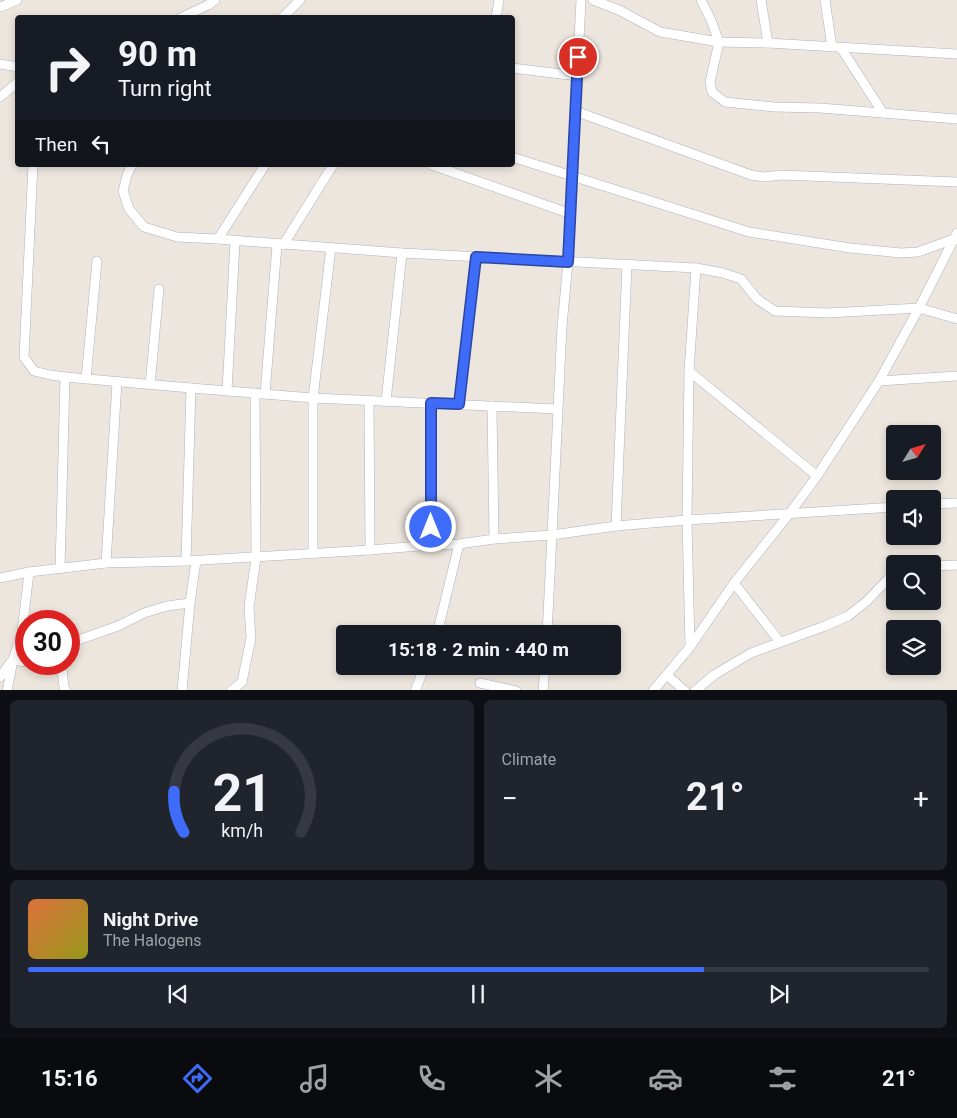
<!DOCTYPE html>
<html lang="en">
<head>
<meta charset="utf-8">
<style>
  :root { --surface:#171b24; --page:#20242c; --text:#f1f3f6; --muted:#9ea1a6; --line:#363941; --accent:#3f6bf9 }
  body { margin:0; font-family:Roboto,sans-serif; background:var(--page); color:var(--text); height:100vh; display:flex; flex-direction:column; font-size:19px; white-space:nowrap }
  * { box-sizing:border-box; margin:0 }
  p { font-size:16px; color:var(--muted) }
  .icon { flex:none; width:28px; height:28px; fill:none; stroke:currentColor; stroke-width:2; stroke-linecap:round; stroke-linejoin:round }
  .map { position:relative; height:690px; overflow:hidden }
  .sheet { display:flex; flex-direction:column; gap:10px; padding:10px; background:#0d0f14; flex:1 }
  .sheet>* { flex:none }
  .banner { position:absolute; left:15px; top:15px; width:500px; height:152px; border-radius:5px; box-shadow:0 2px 8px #0003; background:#171b24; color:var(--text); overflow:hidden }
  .needle { width:32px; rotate:53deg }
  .controls { position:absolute; left:886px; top:425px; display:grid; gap:10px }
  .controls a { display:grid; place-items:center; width:55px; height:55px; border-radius:5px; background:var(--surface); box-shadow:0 2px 8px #0003; font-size:25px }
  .speed { position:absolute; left:15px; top:610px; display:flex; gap:10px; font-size:25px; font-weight:700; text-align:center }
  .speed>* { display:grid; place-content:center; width:65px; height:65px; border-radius:50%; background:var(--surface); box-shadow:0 2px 8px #0003; line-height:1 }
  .speed .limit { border:8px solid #d22; background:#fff; color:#111 }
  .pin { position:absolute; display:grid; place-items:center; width:42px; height:42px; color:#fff; margin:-21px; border:2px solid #fff; border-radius:50%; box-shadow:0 1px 5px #0007 }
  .me { position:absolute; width:55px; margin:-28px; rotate:0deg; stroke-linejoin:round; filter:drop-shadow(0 0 4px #0008) }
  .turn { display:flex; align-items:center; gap:18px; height:105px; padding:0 20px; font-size:22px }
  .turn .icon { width:65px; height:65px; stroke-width:2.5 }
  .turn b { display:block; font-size:35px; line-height:42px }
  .then { display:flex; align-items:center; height:48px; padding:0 20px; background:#0003; gap:10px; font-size:19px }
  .big { font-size:38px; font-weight:700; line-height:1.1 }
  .sheet .tile { flex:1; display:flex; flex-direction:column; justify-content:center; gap:8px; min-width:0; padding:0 18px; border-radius:8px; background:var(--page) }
  .sheet .dial { align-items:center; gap:0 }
  .dial svg { height:130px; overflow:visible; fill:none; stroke:var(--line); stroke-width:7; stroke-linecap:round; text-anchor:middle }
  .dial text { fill:var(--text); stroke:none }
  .song { display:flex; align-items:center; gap:15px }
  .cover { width:60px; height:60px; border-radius:8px; background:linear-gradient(135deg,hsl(20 70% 55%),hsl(60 70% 35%)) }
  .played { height:5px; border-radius:2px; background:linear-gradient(90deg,var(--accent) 75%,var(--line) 75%) }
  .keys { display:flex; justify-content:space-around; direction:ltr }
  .heat { display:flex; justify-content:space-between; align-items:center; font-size:28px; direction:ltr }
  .sheet .tiles { flex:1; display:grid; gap:10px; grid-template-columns:1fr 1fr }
  .tile:last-child { grid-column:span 2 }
  .trip { position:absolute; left:336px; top:625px; width:285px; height:50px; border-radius:5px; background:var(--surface); box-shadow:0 2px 8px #0003; font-weight:700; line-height:50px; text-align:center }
  .dock { display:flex; height:80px; justify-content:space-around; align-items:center; background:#090b0e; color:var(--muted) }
  .dock .icon { width:35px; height:35px }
  .dock .on { color:var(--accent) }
  .dock b { font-size:22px; color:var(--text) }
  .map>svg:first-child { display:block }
</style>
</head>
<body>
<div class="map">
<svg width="957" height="691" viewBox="0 0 957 691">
  <rect width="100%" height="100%" fill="#ede6de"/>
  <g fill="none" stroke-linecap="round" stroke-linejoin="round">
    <defs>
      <g id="street">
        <polyline points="593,0 619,10 660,32 719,42 768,43 957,54"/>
        <polyline points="701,0 711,20 719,42 710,82 712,92 725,102 774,107 820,108 957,119"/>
        <polyline points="761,0 768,43"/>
        <polyline points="825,0 832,47"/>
        <polyline points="0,7 17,0"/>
        <polyline points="180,18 208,5 215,0"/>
        <polyline points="282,18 300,0"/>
        <polyline points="496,18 499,0"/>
        <polyline points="841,48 883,113"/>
        <polyline points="0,64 18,67"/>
        <polyline points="512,68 577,76"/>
        <polyline points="0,97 18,82"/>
        <polyline points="575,111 751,175 764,177 781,175 957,182"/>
        <polyline points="512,157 749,232 850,248 901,253 918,252 954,239 957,240"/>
        <polyline points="33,165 24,357 34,371 50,375 65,377 191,388 313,398 557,409"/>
        <polyline points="132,165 127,175 123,191 129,209 144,227 177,237 218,239 402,253 696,268 723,273 741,279 757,299 775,311 828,313 919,308 957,319"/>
        <polyline points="432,165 571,214"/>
        <polyline points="218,239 265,165"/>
        <polyline points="283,245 333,165"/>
        <polyline points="689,371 817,476"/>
        <polyline points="86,379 97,261"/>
        <polyline points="879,381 957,376"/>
        <polyline points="150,385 159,289"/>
        <polyline points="227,391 235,242"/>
        <polyline points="265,394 277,245"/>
        <polyline points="369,400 370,550"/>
        <polyline points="386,401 402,253"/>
        <polyline points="459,404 476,257"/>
        <polyline points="492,406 494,539"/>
        <polyline points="932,504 957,503"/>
        <polyline points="616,526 627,265"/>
        <polyline points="431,545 431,403"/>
        <polyline points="313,554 313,398 331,248"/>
        <polyline points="186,561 191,388"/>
        <polyline points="106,563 117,382"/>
        <polyline points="932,566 957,565"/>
        <polyline points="60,569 65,377"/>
        <polyline points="0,578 29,572 106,563 186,561 370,550 431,545 459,544 494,539 552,535 616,526 687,520 895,507"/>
        <polyline points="734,583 780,642"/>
        <polyline points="437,634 459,544"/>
        <polyline points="547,634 552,535 562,326 568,262 581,0"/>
        <polyline points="69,645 81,639 118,626 144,613 167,606 190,603"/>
        <polyline points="690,647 687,520 689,371 696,268"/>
        <polyline points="13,660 26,662"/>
        <polyline points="57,664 62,670 64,687 66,691"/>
        <polyline points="667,675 685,691"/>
        <polyline points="0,677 11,662"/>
        <polyline points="480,683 516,691"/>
        <polyline points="7,691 13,660 22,632 29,572"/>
        <polyline points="182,691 190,603 196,561"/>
        <polyline points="231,691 242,682 251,638 249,607 256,558 255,393"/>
        <polyline points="415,691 425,666"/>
        <polyline points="543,691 545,666"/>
        <polyline points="653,691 690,647 734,583 790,513 817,476 879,381 919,308 957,233"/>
        <polyline points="695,691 714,675 751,653 825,626 848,616 867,601 888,579 895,576"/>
      </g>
    </defs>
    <!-- street casing -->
    <use href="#street" stroke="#aeb2bc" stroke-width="10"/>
    <!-- street -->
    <use href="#street" stroke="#fff" stroke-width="9"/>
  </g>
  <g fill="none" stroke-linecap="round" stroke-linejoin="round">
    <defs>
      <polyline id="route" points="431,527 431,403 459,404 476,257 568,262 578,57"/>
    </defs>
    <!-- route casing -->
    <use href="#route" stroke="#2946a2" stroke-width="12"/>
    <!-- route -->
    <use href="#route" stroke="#3f6bf9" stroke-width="9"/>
  </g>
</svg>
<div class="controls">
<a><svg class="needle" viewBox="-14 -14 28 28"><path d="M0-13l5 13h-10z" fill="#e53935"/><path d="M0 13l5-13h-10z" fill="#9ea1a6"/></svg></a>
<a><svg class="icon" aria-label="sound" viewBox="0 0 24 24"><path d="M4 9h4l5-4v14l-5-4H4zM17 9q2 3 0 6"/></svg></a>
<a><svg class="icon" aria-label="search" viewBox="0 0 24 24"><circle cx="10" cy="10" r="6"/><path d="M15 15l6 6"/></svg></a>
<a><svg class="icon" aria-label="layers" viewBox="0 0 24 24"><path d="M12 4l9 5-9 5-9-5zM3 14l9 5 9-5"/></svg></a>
</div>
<div class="speed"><div class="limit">30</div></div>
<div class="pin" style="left:578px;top:57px;background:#d93025"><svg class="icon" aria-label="arrive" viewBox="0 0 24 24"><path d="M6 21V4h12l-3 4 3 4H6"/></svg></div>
<svg class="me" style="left:431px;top:527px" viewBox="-20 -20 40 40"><circle r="17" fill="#3f6bf9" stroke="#fff" stroke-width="3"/><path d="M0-11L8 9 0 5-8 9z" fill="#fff"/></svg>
<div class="trip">15:18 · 2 min · 440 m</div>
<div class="banner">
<div class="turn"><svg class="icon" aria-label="right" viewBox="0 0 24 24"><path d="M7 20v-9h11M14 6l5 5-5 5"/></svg><div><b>90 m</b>Turn right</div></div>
<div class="then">Then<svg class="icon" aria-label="left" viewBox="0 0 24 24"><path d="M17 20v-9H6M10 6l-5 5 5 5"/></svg></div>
</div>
</div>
<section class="sheet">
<div class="tiles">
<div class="tile dial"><svg viewBox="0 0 100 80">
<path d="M14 69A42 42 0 1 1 86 69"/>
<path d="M14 69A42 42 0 0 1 8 44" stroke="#3f6bf9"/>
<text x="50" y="56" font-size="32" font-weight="700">21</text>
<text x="50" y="72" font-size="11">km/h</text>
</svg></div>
<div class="tile"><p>Climate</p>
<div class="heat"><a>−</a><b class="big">21°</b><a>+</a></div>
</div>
<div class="tile">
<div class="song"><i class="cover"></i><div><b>Night Drive</b><p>The Halogens</p></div></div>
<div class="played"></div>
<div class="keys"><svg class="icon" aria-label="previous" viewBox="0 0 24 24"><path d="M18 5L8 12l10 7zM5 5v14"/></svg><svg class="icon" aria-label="pause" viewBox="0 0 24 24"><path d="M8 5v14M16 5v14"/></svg><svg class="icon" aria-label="next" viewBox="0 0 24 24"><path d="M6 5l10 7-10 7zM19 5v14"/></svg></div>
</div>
</div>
</section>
<nav class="dock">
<b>15:16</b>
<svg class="icon on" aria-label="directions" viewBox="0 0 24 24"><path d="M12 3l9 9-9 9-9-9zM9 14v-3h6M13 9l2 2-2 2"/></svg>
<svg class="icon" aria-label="music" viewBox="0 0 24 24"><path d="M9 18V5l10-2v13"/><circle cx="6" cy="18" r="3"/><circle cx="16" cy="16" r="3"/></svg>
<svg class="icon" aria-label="phone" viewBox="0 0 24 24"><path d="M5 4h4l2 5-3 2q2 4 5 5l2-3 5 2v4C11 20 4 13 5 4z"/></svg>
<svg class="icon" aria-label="climate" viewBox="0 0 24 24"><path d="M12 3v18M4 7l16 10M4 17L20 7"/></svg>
<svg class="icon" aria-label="car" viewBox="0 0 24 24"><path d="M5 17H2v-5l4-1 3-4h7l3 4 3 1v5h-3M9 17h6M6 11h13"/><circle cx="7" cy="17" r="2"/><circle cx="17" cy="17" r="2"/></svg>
<svg class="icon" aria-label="filters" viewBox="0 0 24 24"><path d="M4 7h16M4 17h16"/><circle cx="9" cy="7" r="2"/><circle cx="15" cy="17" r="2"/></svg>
<b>21°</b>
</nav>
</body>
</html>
